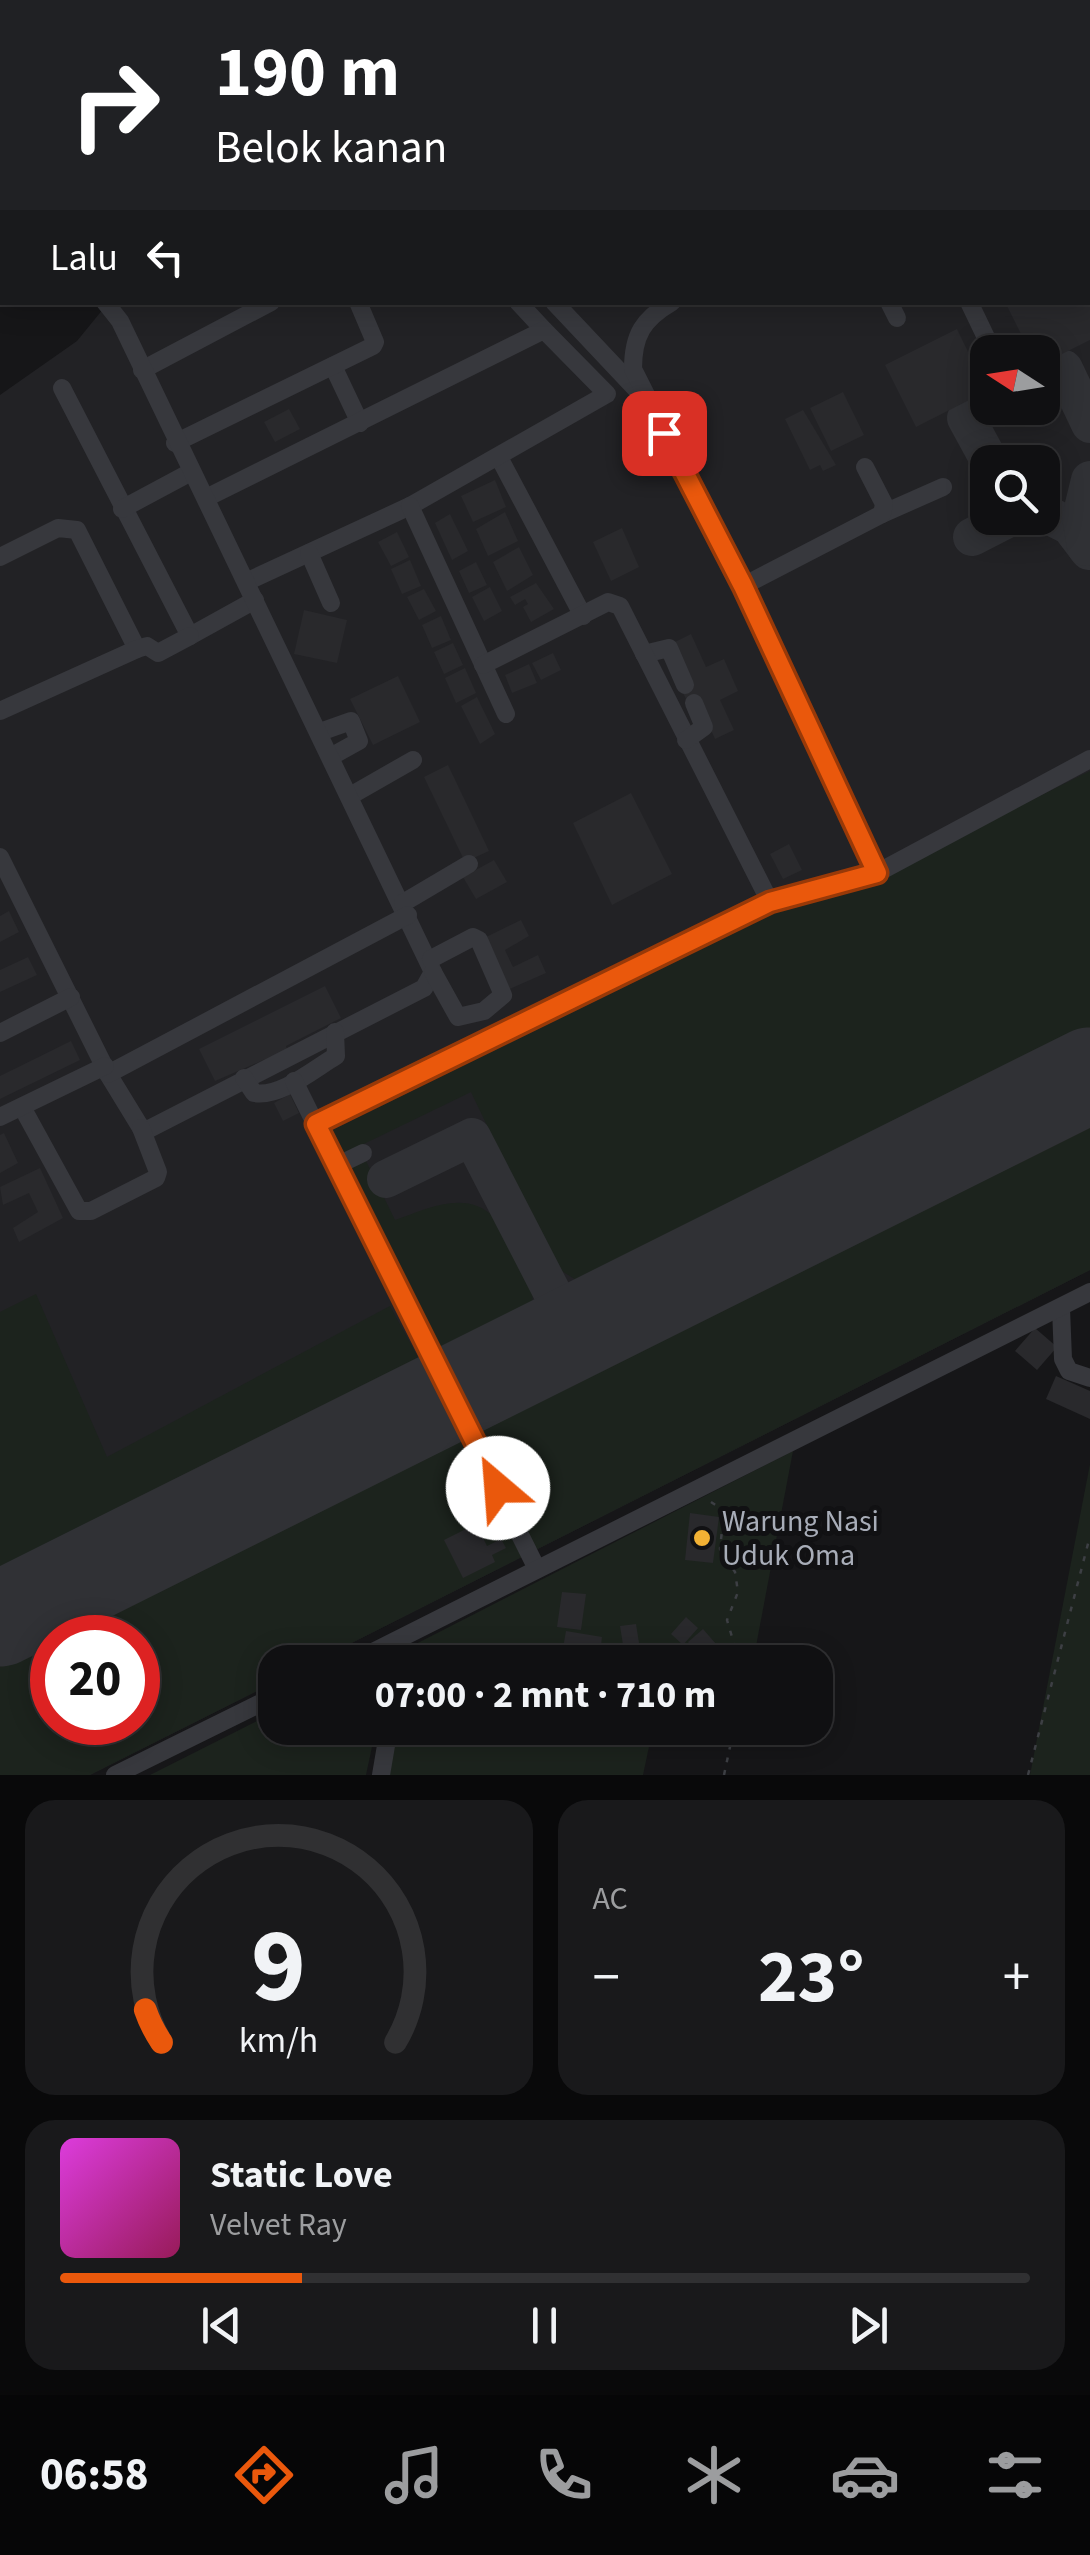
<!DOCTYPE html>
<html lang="id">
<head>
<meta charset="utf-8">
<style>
  :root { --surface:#101012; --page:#19191b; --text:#f1f3f6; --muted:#9c9d9f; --line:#303032; --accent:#ea580c }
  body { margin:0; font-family:"Source Sans 3",sans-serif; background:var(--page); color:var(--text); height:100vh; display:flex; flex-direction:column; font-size:38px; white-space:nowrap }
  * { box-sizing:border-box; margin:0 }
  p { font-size:32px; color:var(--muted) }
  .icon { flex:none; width:55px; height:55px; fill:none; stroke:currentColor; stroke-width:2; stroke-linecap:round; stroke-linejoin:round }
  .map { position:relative; height:1775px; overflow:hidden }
  .side { display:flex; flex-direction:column; gap:25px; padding:25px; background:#09090a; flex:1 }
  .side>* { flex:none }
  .banner { position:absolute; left:0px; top:0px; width:1090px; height:305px; box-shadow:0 5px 25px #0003,0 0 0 2px var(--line); background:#202124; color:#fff; overflow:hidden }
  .needle { width:65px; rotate:282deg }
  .fabs { position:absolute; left:970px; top:335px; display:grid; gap:20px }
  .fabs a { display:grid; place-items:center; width:90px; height:90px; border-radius:20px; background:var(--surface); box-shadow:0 5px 25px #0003,0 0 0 2px var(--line); font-size:50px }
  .speed { position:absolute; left:30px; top:1615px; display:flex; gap:20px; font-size:50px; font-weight:700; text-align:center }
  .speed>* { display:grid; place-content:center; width:130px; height:130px; border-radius:50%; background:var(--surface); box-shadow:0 5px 25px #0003,0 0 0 2px var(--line); line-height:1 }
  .speed .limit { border:15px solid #d22; background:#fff; color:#111 }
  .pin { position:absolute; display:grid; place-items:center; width:85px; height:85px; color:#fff; margin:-42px; border-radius:20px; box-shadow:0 5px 15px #0006 }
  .me { position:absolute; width:110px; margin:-55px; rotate:333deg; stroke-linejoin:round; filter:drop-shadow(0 0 8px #0008) }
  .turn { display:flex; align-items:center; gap:35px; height:210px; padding:0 50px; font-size:45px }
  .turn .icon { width:130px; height:130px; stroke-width:2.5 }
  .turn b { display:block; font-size:70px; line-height:85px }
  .then { display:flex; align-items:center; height:95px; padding:0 50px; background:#0003; gap:20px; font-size:38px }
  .big { font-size:75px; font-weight:700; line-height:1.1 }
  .side .card { flex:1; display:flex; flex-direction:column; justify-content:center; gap:15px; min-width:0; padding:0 35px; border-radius:30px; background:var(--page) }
  .side .dial { align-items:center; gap:0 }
  .dial svg { height:260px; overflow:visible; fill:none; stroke:var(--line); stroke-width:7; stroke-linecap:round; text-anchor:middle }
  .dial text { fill:var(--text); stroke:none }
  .song { display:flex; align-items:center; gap:30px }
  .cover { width:120px; height:120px; border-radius:15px; background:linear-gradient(135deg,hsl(300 70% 55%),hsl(330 70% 35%)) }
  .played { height:10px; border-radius:5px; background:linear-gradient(90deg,var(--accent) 25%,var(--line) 25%) }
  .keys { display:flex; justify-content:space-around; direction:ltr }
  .heat { display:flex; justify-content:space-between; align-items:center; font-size:55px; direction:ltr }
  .side .tiles { flex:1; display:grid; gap:25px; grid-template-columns:1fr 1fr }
  .card:last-child { grid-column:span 2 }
  .trip { position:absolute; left:258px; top:1645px; width:575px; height:100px; border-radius:30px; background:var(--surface); box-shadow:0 5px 25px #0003,0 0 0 2px var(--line); font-weight:700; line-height:100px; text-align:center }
  .menu { display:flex; height:160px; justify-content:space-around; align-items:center; background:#060607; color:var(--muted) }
  .menu .icon { width:70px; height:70px }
  .menu .current { color:var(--accent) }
  .menu b { font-size:45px; color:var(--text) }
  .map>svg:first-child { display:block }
</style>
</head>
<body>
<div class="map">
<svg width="1090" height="1775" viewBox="0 0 1090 1775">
  <rect width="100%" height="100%" fill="#161618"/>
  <!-- built -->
  <path fill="#222225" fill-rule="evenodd" d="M395 0H1090V1270L314 1662H275V1682L90 1775H0V395L77 341 108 303 1088 302V2ZM988 352H1042V408H988ZM988 462H1042V518H988ZM52 1638H138V1722H52Z"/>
  <!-- green -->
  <g fill="#1c231d" fill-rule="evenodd">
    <polygon points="1090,771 1090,1058 616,1291 593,1290 555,1267 471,1092 339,1156 329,1132 781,908 875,878"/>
    <path d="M1090 1095V1270L314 1662H275V1682L90 1775H0V1640ZM52 1638H138V1722H52Z"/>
    <path d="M365 1159 395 1220C419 1212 451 1196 477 1206 521 1224 556 1309 513 1343 494 1358 466 1367 444 1378L343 1171Z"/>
    <polygon points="36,1294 107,1457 390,1306 432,1383 0,1600 0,1312"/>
    <polygon points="793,1451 753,1662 402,1662 406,1649"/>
    <polygon points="1090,1464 1090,1775 1030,1775"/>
    <polygon points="275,1712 275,1728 376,1728 366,1775 150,1775"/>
    <polygon points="387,1728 653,1728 643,1775 383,1775"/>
  </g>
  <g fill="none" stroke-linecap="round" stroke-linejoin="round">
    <!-- taxiway -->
    <g stroke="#303135" stroke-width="38">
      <polyline points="1064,369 1090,424"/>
      <polyline points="966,418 990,462"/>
      <polyline points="1042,512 1070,526 1089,551"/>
      <polyline points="972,537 1009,518"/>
      <polyline points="1086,547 1081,517 1090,480"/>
      <polyline points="386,1179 472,1137 573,1333"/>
    </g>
    <!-- runway -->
    <polyline stroke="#303135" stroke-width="95" points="0,1619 1090,1075"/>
  </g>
  <!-- building -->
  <g fill="#29292c">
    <polygon points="1014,302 1090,302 1090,340 1042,364 1042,352 1030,352 1007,306"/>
    <polygon points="957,329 987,391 916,427 885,365"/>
    <polygon points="843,392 864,435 831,451 810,408"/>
    <polygon points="289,409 300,429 275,442 264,422"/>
    <polygon points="803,410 836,465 823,471 820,465 810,470 785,419"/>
    <polygon points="495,480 506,507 473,522 461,496"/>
    <polygon points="505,512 518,541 488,556 476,529"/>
    <polygon points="450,514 468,551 452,560 435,523"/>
    <polygon points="622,528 639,567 611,581 593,542"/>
    <polygon points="397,532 409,557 391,566 378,542"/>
    <polygon points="519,547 533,575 507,591 493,562"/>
    <polygon points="410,560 421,586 402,594 391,569"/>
    <polygon points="476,562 487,585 469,593 459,571"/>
    <polygon points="536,583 554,609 531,622 523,607 528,604 525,599 515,605 510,597"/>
    <polygon points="490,587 502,611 484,621 472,597"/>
    <polygon points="424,589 436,611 419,620 407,597"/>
    <polygon points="304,610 347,620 337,663 294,654"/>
    <polygon points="441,616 451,640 432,648 422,625"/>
    <polygon points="691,634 706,667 724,659 738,691 720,700 734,730 715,739 698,701 689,705 680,687 673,643"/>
    <polygon points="453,643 463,665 444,674 434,652"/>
    <polygon points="553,653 561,670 541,680 532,663"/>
    <polygon points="529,664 537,683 512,693 505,675"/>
    <polygon points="465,668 476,693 456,703 445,678"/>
    <polygon points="398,676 420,722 373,745 350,699"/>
    <polygon points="477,697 495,734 480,744 461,706"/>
    <polygon points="448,765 489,851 465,862 424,777"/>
    <polygon points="631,793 672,874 612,905 573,823"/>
    <polygon points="789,844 802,870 783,879 770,854"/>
    <polygon points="494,860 507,882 476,899 463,877"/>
    <polygon points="9,911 19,932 0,942 0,916"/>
    <polygon points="521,920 529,936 505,950 513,967 538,955 546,973 505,991 482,939"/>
    <polygon points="28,957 37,975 0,992 0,970"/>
    <polygon points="325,986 341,1018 286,1046 287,1050 215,1081 199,1049"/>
    <polygon points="71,1041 80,1060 0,1099 0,1076"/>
    <polygon points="290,1094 299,1113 283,1121 274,1103"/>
    <polygon points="4,1133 18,1163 0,1173 0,1135"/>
    <polygon points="40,1168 63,1218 19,1242 13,1228 38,1212 29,1193 3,1205 0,1187"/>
    <polygon points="1035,1328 1057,1347 1037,1370 1015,1351"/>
    <polygon points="1056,1376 1090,1391 1090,1419 1046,1399"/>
    <polygon points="690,1513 719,1517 713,1563 685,1560"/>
    <polygon points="476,1524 487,1546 501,1539 506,1548 492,1555 495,1562 463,1578 444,1540"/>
    <polygon points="562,1592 586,1594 581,1630 557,1627"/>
    <polygon points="686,1617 698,1628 683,1645 671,1634"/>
    <polygon points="636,1624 640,1649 624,1651 620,1626"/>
    <polygon points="703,1629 716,1644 701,1657 688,1642"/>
    <polygon points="566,1631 602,1637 600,1654 563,1648"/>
    <polygon points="756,1728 776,1728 778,1739 758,1742"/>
  </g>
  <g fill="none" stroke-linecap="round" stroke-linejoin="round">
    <!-- path -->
    <g stroke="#3d3f44" stroke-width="2.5" stroke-dasharray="5 8" stroke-linecap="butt">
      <polyline points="0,290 2,287"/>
      <polyline points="711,1502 724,1511 720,1549 735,1572 738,1592 727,1620 735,1647 725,1662"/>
      <polyline points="724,1775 734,1728"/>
      <polyline points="1028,1775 1090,1536"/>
    </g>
    <!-- minor -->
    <g stroke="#37383d" stroke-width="18">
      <polyline points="427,0 428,2"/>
      <polyline points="818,0 819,2"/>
      <polyline points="0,185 2,187"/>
      <polyline points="518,302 544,330"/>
      <polyline points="554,302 636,389"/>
      <path d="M672 302C643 319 633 335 633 369L743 586 877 873"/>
      <polyline points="889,302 897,318"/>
      <polyline points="969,302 993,352"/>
      <polyline points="333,366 360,423"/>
      <polyline points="142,370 271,302"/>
      <polyline points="62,388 190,636 255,600"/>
      <polyline points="175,443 373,346 375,342 358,302"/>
      <polyline points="500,459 583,616"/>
      <polyline points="206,498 544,330 607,394 410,506 246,582"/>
      <polyline points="410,506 506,714"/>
      <polyline points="122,509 191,472"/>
      <polyline points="882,514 943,487"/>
      <polyline points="309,553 331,603"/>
      <polyline points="0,557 58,528 77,530 137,649"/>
      <polyline points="743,586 882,514 884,504 865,467"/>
      <polyline points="644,654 669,648 685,685"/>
      <polyline points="483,665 608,602 620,606 770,902"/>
      <polyline points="0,711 137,649 147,646 158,653 190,636"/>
      <polyline points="320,732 351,721 359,741 332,756"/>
      <polyline points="686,740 704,727 694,703"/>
      <polyline points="350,796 413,760"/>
      <polyline points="0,857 108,1074 141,1128 149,1129 424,988 433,972 120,321 105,302"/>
      <polyline points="403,903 469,864"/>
      <polyline points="431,959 473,937 479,940 503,995 484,1011 458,1017 433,972"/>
      <polyline points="0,1033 71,997"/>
      <polyline points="108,1074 408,915"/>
      <path d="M244 1078 254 1093C280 1098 314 1069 336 1056L335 1032"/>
      <polyline points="294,1081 537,1569"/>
      <polyline points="22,1107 79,1211 91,1211 156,1178 158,1172 141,1128"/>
      <polyline points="0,1117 105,1066"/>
      <polyline points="317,1124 770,902 877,873 1090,759"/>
      <polyline points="336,1166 363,1153"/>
      <polyline points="1061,1308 1063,1359 1069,1371 1090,1378"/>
      <polyline points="353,1662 1090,1292"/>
      <polyline points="115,1775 275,1696"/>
      <polyline points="381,1775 389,1728"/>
    </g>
  </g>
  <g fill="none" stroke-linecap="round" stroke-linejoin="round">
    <defs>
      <polyline id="route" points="498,1488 316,1124 770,902 877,873 743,586 664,433"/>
    </defs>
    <!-- route casing -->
    <use href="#route" stroke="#983908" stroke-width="25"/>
    <!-- route -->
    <use href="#route" stroke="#ea580c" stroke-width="18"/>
  </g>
  <!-- markers -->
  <circle fill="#f2b134" stroke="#111113" stroke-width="4" cx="702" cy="1538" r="10"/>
  <g text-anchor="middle" stroke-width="10" stroke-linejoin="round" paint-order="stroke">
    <!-- poi labels -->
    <g font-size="30" fill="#a8adb8" stroke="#111113" text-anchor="start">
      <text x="722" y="1531">Warung Nasi<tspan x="722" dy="34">Uduk Oma</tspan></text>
    </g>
  </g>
</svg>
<div class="fabs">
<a><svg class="needle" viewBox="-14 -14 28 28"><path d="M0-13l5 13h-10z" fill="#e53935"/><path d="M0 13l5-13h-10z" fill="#9c9d9f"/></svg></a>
<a><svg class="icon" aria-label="search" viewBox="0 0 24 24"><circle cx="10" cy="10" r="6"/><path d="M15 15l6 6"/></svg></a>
</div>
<div class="speed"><div class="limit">20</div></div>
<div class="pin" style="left:664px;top:433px;background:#d93025"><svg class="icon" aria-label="arrive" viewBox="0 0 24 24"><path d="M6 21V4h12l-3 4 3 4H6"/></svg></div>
<svg class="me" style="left:498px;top:1488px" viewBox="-20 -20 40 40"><circle r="19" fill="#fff"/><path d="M0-13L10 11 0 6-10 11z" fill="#ea580c"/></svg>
<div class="trip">07:00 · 2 mnt · 710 m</div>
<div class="banner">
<div class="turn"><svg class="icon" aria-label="right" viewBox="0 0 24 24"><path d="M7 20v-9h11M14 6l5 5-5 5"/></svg><div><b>190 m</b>Belok kanan</div></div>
<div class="then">Lalu<svg class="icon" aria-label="left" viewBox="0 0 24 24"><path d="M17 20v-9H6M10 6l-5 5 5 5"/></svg></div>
</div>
</div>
<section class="side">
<div class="tiles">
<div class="card dial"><svg viewBox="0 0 100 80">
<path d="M14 69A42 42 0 1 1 86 69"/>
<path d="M14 69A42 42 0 0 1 9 59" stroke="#ea580c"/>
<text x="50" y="56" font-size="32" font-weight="700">9</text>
<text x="50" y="72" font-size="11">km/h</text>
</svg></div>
<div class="card"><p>AC</p>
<div class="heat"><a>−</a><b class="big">23°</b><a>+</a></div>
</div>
<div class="card">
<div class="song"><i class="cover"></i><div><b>Static Love</b><p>Velvet Ray</p></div></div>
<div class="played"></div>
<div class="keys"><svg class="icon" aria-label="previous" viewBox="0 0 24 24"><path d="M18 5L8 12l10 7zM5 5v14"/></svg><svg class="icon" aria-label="pause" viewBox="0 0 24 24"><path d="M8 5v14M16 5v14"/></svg><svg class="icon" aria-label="next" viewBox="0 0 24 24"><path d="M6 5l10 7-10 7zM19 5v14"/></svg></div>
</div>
</div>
</section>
<nav class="menu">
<b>06:58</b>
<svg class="icon current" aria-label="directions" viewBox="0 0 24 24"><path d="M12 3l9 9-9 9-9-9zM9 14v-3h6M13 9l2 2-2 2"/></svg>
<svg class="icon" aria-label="music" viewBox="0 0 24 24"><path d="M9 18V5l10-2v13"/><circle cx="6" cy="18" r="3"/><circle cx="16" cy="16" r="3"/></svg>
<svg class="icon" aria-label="phone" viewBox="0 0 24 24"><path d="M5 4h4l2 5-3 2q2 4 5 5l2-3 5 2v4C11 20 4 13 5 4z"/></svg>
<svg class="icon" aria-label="climate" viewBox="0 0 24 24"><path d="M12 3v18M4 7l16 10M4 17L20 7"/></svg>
<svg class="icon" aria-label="car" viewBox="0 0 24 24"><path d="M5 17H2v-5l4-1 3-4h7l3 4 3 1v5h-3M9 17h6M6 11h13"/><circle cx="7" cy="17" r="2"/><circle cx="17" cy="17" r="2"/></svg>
<svg class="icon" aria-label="filters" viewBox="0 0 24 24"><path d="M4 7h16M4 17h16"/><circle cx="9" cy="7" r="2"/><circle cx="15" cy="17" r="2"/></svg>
</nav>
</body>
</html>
